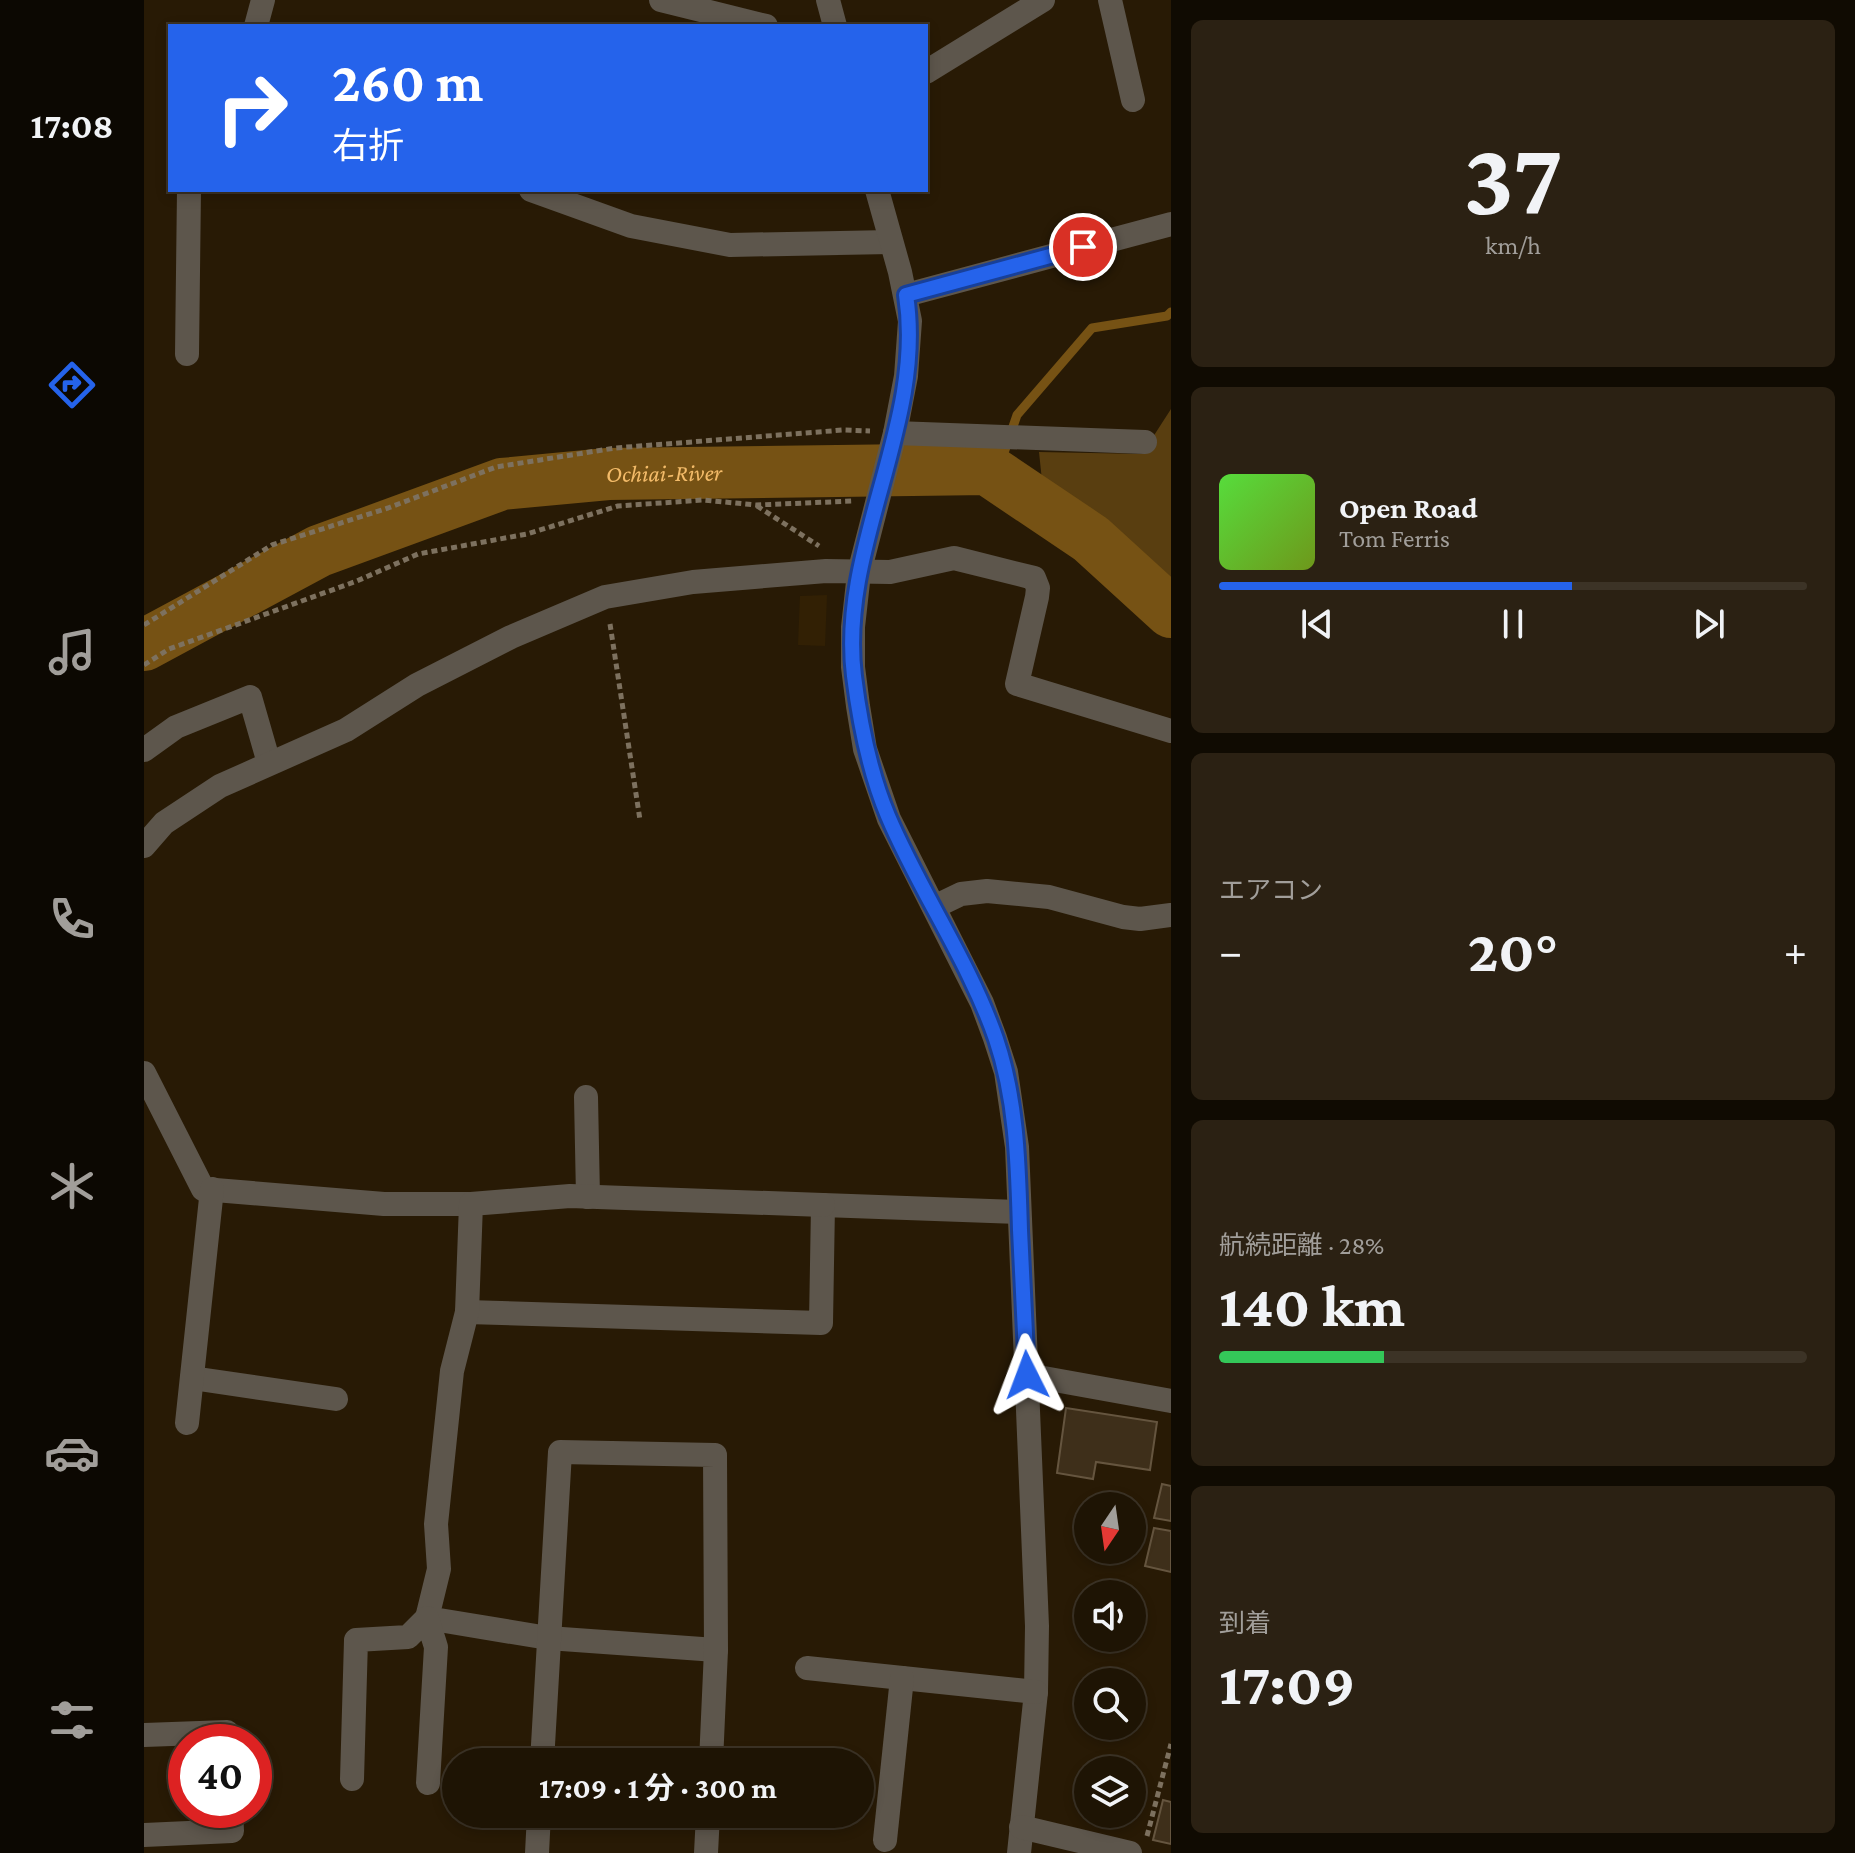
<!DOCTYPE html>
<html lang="ja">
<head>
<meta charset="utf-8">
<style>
  :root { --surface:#1e1404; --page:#2b2113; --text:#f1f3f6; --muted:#a19e9a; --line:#3c3326; --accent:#2563eb }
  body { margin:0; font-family:"Crimson Pro","Noto Sans JP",serif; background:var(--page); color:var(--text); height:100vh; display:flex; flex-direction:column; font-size:30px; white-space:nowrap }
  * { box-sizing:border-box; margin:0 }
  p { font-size:26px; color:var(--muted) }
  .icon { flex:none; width:44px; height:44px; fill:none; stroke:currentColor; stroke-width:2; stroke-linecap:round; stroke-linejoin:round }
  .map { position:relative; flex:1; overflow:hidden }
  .side { display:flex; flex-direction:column; gap:20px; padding:20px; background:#100b02; width:684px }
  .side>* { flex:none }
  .top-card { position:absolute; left:24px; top:24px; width:760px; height:168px; border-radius:0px; box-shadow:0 4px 12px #0003,0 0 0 2px var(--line); background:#2563eb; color:#fff; overflow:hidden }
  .needle { width:52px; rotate:193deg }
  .controls { position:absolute; left:930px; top:1492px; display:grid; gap:16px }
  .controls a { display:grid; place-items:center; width:72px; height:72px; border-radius:50%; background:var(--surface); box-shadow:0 4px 12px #0003,0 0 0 2px var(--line); font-size:40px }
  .speed { position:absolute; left:24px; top:1724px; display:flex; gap:16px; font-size:40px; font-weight:700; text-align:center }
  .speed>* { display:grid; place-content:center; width:104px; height:104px; border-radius:50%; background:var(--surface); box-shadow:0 4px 12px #0003,0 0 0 2px var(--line); line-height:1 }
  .speed .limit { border:12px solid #d22; background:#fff; color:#111 }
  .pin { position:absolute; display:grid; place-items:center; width:68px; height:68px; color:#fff; margin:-34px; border:4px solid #fff; border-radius:50%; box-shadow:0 2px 8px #0007 }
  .me { position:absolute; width:88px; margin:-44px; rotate:357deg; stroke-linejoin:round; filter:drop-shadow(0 0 6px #0008) }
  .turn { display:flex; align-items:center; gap:28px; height:168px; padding:0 32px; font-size:36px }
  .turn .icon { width:104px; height:104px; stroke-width:2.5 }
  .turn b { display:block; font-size:56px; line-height:68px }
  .big { font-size:60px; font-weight:700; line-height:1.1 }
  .side .tile { flex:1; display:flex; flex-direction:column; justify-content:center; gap:12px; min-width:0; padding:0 28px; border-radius:12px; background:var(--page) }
  .side .dial { align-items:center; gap:0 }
  .dial b { font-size:104px; line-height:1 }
  .song { display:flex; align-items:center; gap:24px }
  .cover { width:96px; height:96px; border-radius:12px; background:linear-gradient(135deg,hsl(110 70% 55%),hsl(80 70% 35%)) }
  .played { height:8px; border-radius:4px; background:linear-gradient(90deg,var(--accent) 60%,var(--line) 60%) }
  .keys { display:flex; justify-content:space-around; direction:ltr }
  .heat { display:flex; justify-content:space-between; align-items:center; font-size:44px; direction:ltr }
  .charge { height:12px; border-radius:6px; background:linear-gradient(90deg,#34c759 28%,var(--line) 0) }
  .trip { position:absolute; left:298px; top:1748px; width:432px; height:80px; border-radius:40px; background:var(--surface); box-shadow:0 4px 12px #0003,0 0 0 2px var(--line); font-weight:700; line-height:80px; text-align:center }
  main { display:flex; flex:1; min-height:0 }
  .dock { display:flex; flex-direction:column; width:144px; justify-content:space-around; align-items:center; background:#0c0802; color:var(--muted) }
  .dock .icon { width:56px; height:56px }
  .dock .active { color:var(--accent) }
  .dock b { font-size:36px; color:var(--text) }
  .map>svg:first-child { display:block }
</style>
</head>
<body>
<main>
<nav class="dock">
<b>17:08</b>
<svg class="icon active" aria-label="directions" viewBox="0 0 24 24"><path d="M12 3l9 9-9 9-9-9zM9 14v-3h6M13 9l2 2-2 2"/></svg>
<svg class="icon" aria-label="music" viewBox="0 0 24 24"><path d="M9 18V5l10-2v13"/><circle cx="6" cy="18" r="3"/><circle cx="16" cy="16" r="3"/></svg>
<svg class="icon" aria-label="phone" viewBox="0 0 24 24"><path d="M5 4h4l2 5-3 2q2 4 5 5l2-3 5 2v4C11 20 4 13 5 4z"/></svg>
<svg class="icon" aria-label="climate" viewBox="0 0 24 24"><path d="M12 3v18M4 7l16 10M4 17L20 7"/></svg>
<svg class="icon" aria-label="car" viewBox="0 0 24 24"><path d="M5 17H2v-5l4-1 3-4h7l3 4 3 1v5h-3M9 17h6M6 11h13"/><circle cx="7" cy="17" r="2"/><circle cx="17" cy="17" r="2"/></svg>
<svg class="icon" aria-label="filters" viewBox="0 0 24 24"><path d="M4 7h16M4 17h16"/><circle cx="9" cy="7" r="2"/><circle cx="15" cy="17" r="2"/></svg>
</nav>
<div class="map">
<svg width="1027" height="1853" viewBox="0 0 1027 1853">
  <rect width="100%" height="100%" fill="#281a05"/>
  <!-- built -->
  <polygon fill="#322004" points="683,595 681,646 654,645 656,596"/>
  <!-- forest -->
  <polygon fill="#593e10" points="1027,409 1027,584 899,490 895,452 998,454"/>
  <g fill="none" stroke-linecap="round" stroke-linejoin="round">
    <!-- stream -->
    <polyline stroke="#765214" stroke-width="9" points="852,476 873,415 948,328 1023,316 1027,312"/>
    <!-- river -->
    <path stroke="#765214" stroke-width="52" id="s1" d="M0 645 175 551 358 484 464 474 843 469 947 539 1027 612"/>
  </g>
  <!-- building -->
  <g fill="#3e2f1a" stroke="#65553f" stroke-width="2">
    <polygon points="922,1408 1013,1422 1006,1470 952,1462 949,1479 913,1473"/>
    <polygon points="1018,1484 1027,1486 1027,1521 1010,1518"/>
    <polygon points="1010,1528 1027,1531 1027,1572 1001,1566"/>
    <polygon points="1019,1800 1027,1802 1027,1844 1009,1840"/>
  </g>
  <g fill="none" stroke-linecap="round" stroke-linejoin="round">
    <!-- path -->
    <g stroke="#7d715f" stroke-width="5" stroke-dasharray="6 4" stroke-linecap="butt">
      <polyline points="613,506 675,546"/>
      <polyline points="466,624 496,820"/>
      <polyline points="0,625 128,545 244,508 352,467 471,448 699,430 726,431"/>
      <polyline points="0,665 25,649 213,581 274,554 383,534 474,506 559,500 612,505 710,501"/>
      <polyline points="1003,1836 1027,1744"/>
    </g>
    <!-- minor -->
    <g stroke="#5d564c" stroke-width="24">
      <polyline points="517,0 622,26"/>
      <polyline points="684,0 691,26"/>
      <polyline points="966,0 989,100"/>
      <polyline points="112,26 119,0"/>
      <polyline points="782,72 899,0"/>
      <polyline points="387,190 487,226 586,245 747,242"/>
      <polyline points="733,190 756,272 766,321 762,376 751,433 715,573 709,627 709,667 714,706 721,749 745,819 838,1003 851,1038 862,1072 873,1147 893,1626 892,1692 875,1853"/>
      <polyline points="762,295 1027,224"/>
      <polyline points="43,354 45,190"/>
      <polyline points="751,433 1001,442"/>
      <polyline points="0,750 32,727 106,697 125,763"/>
      <polyline points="0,846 20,823 76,786 202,730 273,685 367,637 461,597 549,582 682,571 746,572 810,558 890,578 894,588 893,597 873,684 1027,731"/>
      <polyline points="790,907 817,894 843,891 905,897 979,917 996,919 1027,915"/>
      <polyline points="0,1073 59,1189 240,1204 327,1204"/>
      <polyline points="442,1097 444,1197"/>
      <polyline points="323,1312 677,1323 679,1205 875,1212"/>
      <polyline points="883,1375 1027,1401"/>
      <polyline points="48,1378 192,1399"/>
      <polyline points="43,1423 68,1189"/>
      <polyline points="572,1650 404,1638 283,1618 295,1569 292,1524 308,1371 323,1312 327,1204 426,1196 679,1205"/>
      <polyline points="663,1668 892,1692"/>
      <polyline points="0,1735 83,1732 84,1742"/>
      <polyline points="398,1762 416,1452 571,1455 572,1650 567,1762"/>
      <polyline points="208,1779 212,1640 264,1637 283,1618 292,1647 284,1783"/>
      <polyline points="877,1827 986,1853"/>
      <polyline points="0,1835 88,1831 87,1810"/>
      <polyline points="741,1840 758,1678"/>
      <polyline points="393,1853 395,1814"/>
      <polyline points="562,1853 564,1814"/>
    </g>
  </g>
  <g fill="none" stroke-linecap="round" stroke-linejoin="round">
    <defs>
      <path id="route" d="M883 1375C881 1327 878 1278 876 1230 874 1165 873 1101 852 1039 825 961 776 892 744 816 725 771 716 724 710 676 694 546 782 425 762 295L939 247"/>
    </defs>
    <!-- route casing -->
    <use href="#route" stroke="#184099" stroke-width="20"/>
    <!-- route -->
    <use href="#route" stroke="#2563eb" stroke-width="14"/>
  </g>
  <g text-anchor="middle" stroke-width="8" stroke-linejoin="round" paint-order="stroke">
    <!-- water labels -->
    <g font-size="24" font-style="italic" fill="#f3bb69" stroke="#0c0601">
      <text dy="8" stroke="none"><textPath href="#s1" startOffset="556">Ochiai-River</textPath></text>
    </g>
  </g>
</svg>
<div class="controls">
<a><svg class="needle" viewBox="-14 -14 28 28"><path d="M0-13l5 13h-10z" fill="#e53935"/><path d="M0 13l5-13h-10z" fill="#a19e9a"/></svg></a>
<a><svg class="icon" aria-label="sound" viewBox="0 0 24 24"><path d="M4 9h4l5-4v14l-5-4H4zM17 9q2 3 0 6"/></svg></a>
<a><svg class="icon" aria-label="search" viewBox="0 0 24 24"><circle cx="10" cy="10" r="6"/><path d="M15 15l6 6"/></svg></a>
<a><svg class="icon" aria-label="layers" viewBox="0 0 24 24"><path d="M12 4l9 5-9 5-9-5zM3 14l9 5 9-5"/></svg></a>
</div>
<div class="speed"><div class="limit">40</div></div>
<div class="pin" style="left:939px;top:247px;background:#d93025"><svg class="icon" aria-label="arrive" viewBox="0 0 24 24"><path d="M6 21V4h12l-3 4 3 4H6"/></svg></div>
<svg class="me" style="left:883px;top:1375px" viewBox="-20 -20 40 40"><path d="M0-17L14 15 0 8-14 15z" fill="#2563eb" stroke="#fff" stroke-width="4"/></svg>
<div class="trip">17:09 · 1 分 · 300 m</div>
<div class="top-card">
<div class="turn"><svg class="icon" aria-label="right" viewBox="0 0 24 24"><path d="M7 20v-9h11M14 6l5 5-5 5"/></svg><div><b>260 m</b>右折</div></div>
</div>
</div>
<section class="side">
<div class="tile dial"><b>37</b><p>km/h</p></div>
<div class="tile">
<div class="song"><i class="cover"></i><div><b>Open Road</b><p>Tom Ferris</p></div></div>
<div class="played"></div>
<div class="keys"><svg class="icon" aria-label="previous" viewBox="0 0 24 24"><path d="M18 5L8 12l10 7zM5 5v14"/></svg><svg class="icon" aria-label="pause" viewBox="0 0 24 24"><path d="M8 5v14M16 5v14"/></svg><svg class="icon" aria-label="next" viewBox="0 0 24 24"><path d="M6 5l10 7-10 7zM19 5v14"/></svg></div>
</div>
<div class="tile"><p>エアコン</p>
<div class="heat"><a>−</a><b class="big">20°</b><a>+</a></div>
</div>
<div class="tile"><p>航続距離 · 28%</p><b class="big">140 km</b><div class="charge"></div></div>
<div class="tile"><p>到着</p><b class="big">17:09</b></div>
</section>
</main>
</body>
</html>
